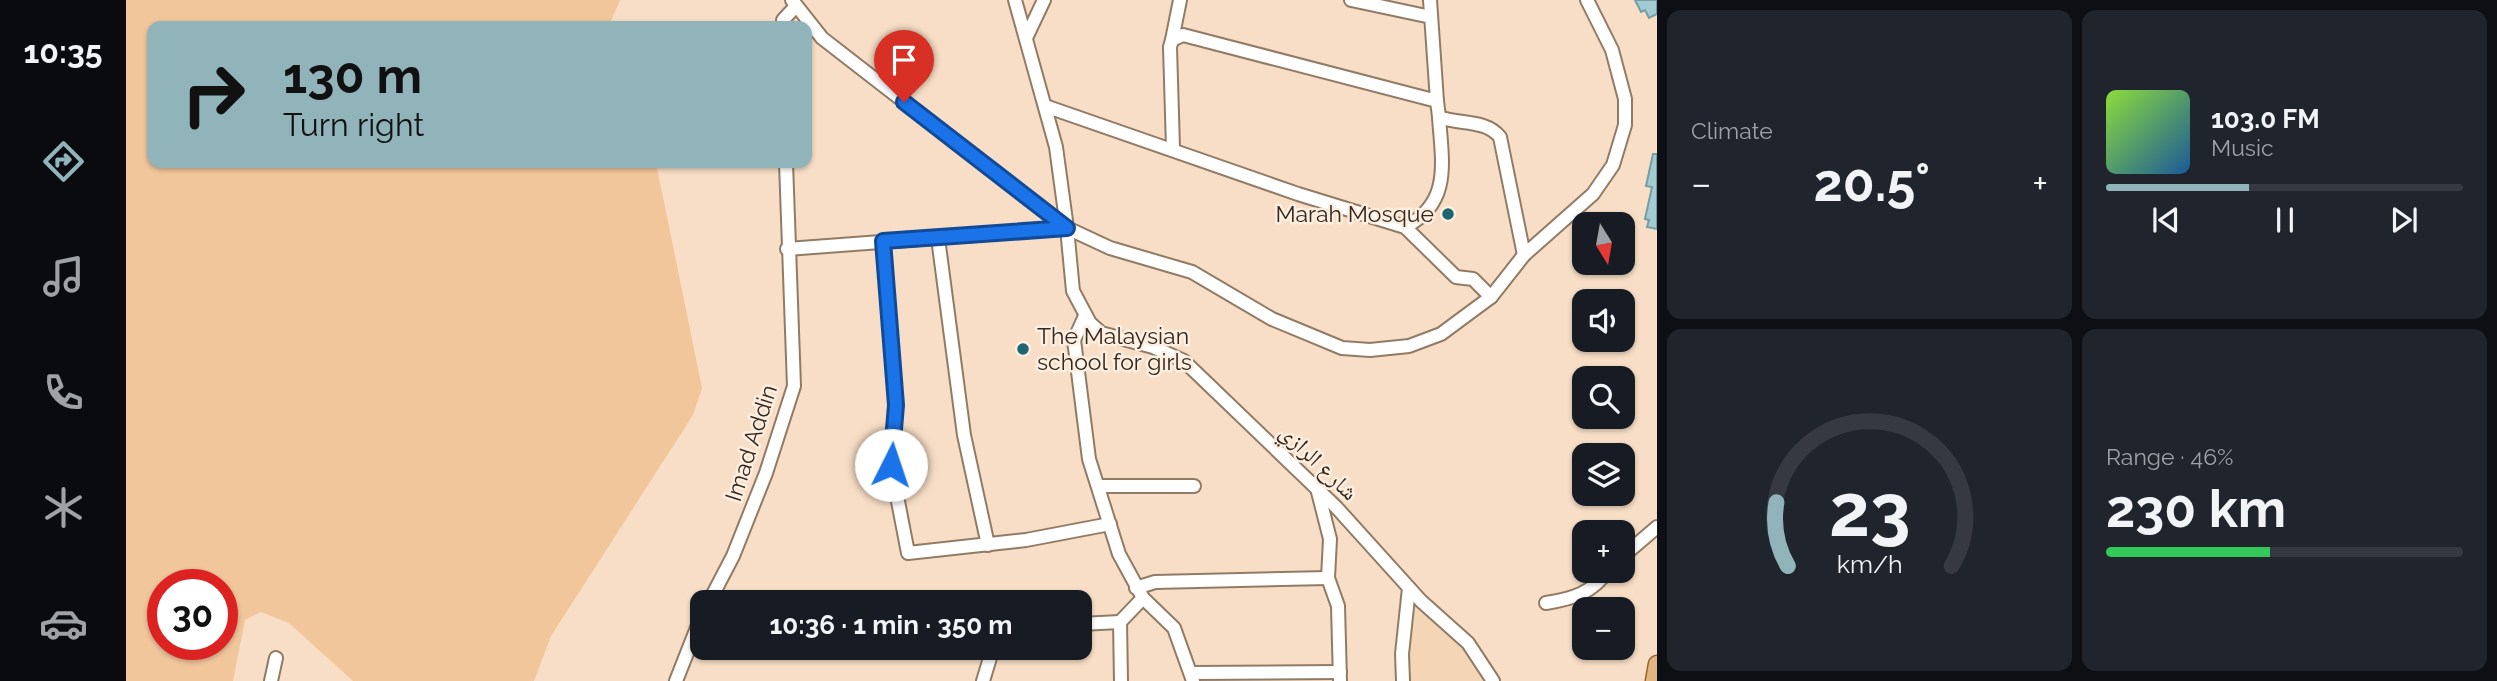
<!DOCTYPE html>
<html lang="en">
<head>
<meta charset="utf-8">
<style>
  :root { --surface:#171b24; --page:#20242c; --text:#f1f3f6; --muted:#9ea1a6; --line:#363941; --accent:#91b4ba }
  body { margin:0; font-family:Raleway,"Noto Naskh Arabic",sans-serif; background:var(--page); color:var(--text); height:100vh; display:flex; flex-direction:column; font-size:26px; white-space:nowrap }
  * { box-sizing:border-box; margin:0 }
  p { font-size:23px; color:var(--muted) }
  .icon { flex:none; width:38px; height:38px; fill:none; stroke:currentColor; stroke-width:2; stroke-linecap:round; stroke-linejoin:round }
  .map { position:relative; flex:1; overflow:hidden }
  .panel { display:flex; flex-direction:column; gap:10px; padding:10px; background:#0d0f14; width:840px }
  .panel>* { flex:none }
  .hud { position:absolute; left:21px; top:21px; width:665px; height:147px; border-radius:14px; box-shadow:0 2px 5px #0004; background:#91b4ba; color:#111; overflow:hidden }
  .needle { width:46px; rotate:169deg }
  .tools { position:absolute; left:1446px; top:212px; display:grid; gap:14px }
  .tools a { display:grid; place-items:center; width:63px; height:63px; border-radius:14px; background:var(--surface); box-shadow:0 2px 5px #0004; font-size:35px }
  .speed { position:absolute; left:21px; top:569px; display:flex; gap:14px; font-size:35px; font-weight:700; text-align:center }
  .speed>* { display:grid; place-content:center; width:91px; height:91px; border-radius:50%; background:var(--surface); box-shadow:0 2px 5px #0004; line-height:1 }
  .speed .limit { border:10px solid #d22; background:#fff; color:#111 }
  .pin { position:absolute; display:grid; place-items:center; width:60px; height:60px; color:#fff; margin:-72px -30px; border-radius:50% 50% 50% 0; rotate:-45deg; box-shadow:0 0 7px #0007 }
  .pin .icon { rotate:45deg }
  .me { position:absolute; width:77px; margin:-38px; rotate:4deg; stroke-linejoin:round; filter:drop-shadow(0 0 5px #0008) }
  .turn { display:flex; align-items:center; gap:24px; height:147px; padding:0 21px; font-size:32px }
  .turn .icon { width:91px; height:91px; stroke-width:2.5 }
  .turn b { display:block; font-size:49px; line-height:60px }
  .big { font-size:52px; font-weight:700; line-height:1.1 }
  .panel .card { flex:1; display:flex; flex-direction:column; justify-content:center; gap:10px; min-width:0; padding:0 24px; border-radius:14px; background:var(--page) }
  .panel .dial { align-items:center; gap:0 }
  .dial svg { height:182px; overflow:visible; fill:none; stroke:var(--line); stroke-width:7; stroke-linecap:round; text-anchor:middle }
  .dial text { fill:var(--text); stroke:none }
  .song { display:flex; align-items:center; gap:21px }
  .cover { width:84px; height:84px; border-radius:10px; background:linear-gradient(135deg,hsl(90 70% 55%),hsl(210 70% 35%)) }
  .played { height:7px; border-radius:4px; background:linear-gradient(90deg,var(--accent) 40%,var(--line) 40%) }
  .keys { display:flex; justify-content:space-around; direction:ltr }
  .heat { display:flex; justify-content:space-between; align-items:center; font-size:38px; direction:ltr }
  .charge { height:10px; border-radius:5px; background:linear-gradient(90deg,#34c759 46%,var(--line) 0) }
  .panel .tiles { flex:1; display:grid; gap:10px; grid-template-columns:repeat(2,1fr) }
  .trip { position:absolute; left:564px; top:590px; width:402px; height:70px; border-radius:14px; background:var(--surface); box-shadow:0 2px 5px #0004; font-weight:700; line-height:70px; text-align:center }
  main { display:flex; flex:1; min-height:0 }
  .menu { display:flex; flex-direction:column; width:126px; justify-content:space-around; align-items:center; background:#090b0e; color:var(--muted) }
  .menu .icon { width:49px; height:49px }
  .menu .current { color:var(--accent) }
  .menu b { font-size:32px; color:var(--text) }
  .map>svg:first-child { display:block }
</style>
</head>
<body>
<main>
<nav class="menu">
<b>10:35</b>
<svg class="icon current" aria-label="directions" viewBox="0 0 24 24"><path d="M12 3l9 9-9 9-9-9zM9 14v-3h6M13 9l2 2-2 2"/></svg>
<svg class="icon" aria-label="music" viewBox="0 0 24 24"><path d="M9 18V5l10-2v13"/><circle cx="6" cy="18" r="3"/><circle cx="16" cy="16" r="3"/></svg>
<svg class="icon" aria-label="phone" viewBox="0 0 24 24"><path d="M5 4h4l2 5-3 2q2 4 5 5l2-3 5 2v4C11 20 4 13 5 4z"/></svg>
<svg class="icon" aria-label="climate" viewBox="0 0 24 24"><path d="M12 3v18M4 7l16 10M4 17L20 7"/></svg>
<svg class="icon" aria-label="car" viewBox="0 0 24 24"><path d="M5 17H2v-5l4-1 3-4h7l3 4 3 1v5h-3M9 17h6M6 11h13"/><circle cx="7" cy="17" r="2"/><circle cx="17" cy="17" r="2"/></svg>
</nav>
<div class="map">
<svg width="1531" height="681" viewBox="0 0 1531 681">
  <rect width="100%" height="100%" fill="#f8dec6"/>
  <!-- built -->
  <polygon fill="#f4d5b6" points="1282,587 1308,614 1367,681 1278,681"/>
  <!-- green -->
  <path fill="#f2c69b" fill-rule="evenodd" d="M0 0H494L483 26H26V163H530L576 388 567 415 425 636 408 681H227L163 623 135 612 119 620 107 681H0ZM37 584H96V644H37Z"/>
  <!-- building -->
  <g fill="#a3cbd3" stroke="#769da4" stroke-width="2">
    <polygon points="1509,0 1531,0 1531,14 1523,18 1519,10 1515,12"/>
    <polygon points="1527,154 1531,154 1531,229 1521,227 1523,220 1519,219 1526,187 1520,186"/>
  </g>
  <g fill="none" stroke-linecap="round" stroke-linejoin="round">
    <defs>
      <g id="minor">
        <polyline points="666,0 696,38 941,228 947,291 964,323 975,333 1027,347 1058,361 1210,507 1295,601 1342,643 1367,681"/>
        <polyline points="889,0 930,147 941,228"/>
        <polyline points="1225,0 1305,17"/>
        <polyline points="1304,0 1311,101"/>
        <polyline points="657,26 657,20 670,6"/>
        <polyline points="900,38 918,0"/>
        <polyline points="1046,40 1054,0"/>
        <polyline points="919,106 1172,194 1279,227 1330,277 1347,279 1365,297"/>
        <path d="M1047 148 1044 47 1046 40 1057 35 1311 101 1313 117C1334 125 1359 119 1374 137L1398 255"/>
        <path d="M1279 227C1326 203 1316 162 1313 117"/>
        <polyline points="812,238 838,435 862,545"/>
        <polyline points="757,241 770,405 765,465 782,553 900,540 984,524"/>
        <polyline points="661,249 941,228 984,248 1066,272 1146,319 1216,348 1244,350 1283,346 1315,334 1365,297 1398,255 1467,194 1487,165 1499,125 1499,99 1486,50 1461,0"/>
        <polyline points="959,316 948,340 963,459 993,554 1017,598 1048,628 1067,681"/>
        <polyline points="972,486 1068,486"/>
        <polyline points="1191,488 1204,539 1202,578 1212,606 1214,681"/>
        <polyline points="1496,557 1531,527"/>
        <polyline points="1010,588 1029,582 1202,578"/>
        <polyline points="583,602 607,556 640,473 668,386 660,163"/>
        <path d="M1420 603C1446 599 1467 593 1482 570"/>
        <polyline points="954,624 994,622"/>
        <polyline points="1065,673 1214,672"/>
        <polyline points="145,681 150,658"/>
        <polyline points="550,681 576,615"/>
        <polyline points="857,681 867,648"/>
        <polyline points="995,681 994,622 1017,598"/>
        <polyline points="1277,681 1276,654 1283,588"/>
      </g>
      <polyline id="major" points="1528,681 1531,664"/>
    </defs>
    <!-- minor casing -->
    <use href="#minor" stroke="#927b65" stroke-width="16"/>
    <!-- major casing -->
    <use href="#major" stroke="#976428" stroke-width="19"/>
    <!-- minor -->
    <use href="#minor" stroke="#fff" stroke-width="12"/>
    <!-- major -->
    <use href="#major" stroke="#e1b580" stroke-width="16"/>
  </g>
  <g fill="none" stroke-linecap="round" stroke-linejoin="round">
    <defs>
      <polyline id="route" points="765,465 770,405 757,241 941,228 778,102"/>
    </defs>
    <!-- route casing -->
    <use href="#route" stroke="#114b97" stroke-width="18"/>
    <!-- route -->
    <use href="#route" stroke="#1a73e8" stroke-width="12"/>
  </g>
  <!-- markers -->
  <g fill="#1b6671" stroke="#fdeedf" stroke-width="2.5">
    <circle cx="1322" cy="214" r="7"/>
    <circle cx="897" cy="349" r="7"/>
  </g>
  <g text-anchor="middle" stroke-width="5" stroke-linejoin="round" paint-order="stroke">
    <!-- poi labels -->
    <g font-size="23" fill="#332920" stroke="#fdeedf" text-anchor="end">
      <text x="1308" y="222">Marah Mosque</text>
      <text x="911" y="344" text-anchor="start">The Malaysian<tspan x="911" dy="26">school for girls</tspan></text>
    </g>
    <!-- street labels -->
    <g font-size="23" fill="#332920" stroke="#fdeedf">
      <text transform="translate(625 443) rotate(-72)" y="8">Imad Addin</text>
      <text transform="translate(1193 462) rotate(44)" y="8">شارع الرازي</text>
    </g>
  </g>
</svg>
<div class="tools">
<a><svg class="needle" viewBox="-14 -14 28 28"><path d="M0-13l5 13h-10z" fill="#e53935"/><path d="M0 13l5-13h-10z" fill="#9ea1a6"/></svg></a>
<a><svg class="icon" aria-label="sound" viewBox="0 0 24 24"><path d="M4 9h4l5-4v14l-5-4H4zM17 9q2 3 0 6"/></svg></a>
<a><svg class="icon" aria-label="search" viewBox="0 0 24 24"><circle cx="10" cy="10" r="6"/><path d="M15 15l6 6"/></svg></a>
<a><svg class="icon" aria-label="layers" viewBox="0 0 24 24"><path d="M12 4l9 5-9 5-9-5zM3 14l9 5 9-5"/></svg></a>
<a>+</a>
<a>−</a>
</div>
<div class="speed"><div class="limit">30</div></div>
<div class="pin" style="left:778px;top:102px;background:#d93025"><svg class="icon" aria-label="arrive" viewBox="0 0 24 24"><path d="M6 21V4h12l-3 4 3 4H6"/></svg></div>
<svg class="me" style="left:765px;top:465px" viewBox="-20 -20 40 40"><circle r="19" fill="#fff"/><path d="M0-13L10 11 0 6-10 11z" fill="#1a73e8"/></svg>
<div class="trip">10:36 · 1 min · 350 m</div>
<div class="hud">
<div class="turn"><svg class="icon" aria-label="right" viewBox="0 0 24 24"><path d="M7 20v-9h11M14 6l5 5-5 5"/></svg><div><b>130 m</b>Turn right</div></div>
</div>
</div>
<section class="panel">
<div class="tiles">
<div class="card"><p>Climate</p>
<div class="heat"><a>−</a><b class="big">20.5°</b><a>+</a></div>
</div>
<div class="card">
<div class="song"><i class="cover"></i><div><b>103.0 FM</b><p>Music</p></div></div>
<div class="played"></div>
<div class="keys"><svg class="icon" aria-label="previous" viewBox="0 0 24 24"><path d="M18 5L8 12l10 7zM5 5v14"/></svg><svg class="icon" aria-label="pause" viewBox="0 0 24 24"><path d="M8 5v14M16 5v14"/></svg><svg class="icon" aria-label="next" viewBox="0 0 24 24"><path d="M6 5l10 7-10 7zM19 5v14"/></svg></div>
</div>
<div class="card dial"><svg viewBox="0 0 100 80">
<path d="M14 69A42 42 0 1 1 86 69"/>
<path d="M14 69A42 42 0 0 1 9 41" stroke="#91b4ba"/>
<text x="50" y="56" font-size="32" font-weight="700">23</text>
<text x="50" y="72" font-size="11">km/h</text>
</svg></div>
<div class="card"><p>Range · 46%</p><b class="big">230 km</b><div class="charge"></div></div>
</div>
</section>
</main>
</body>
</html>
